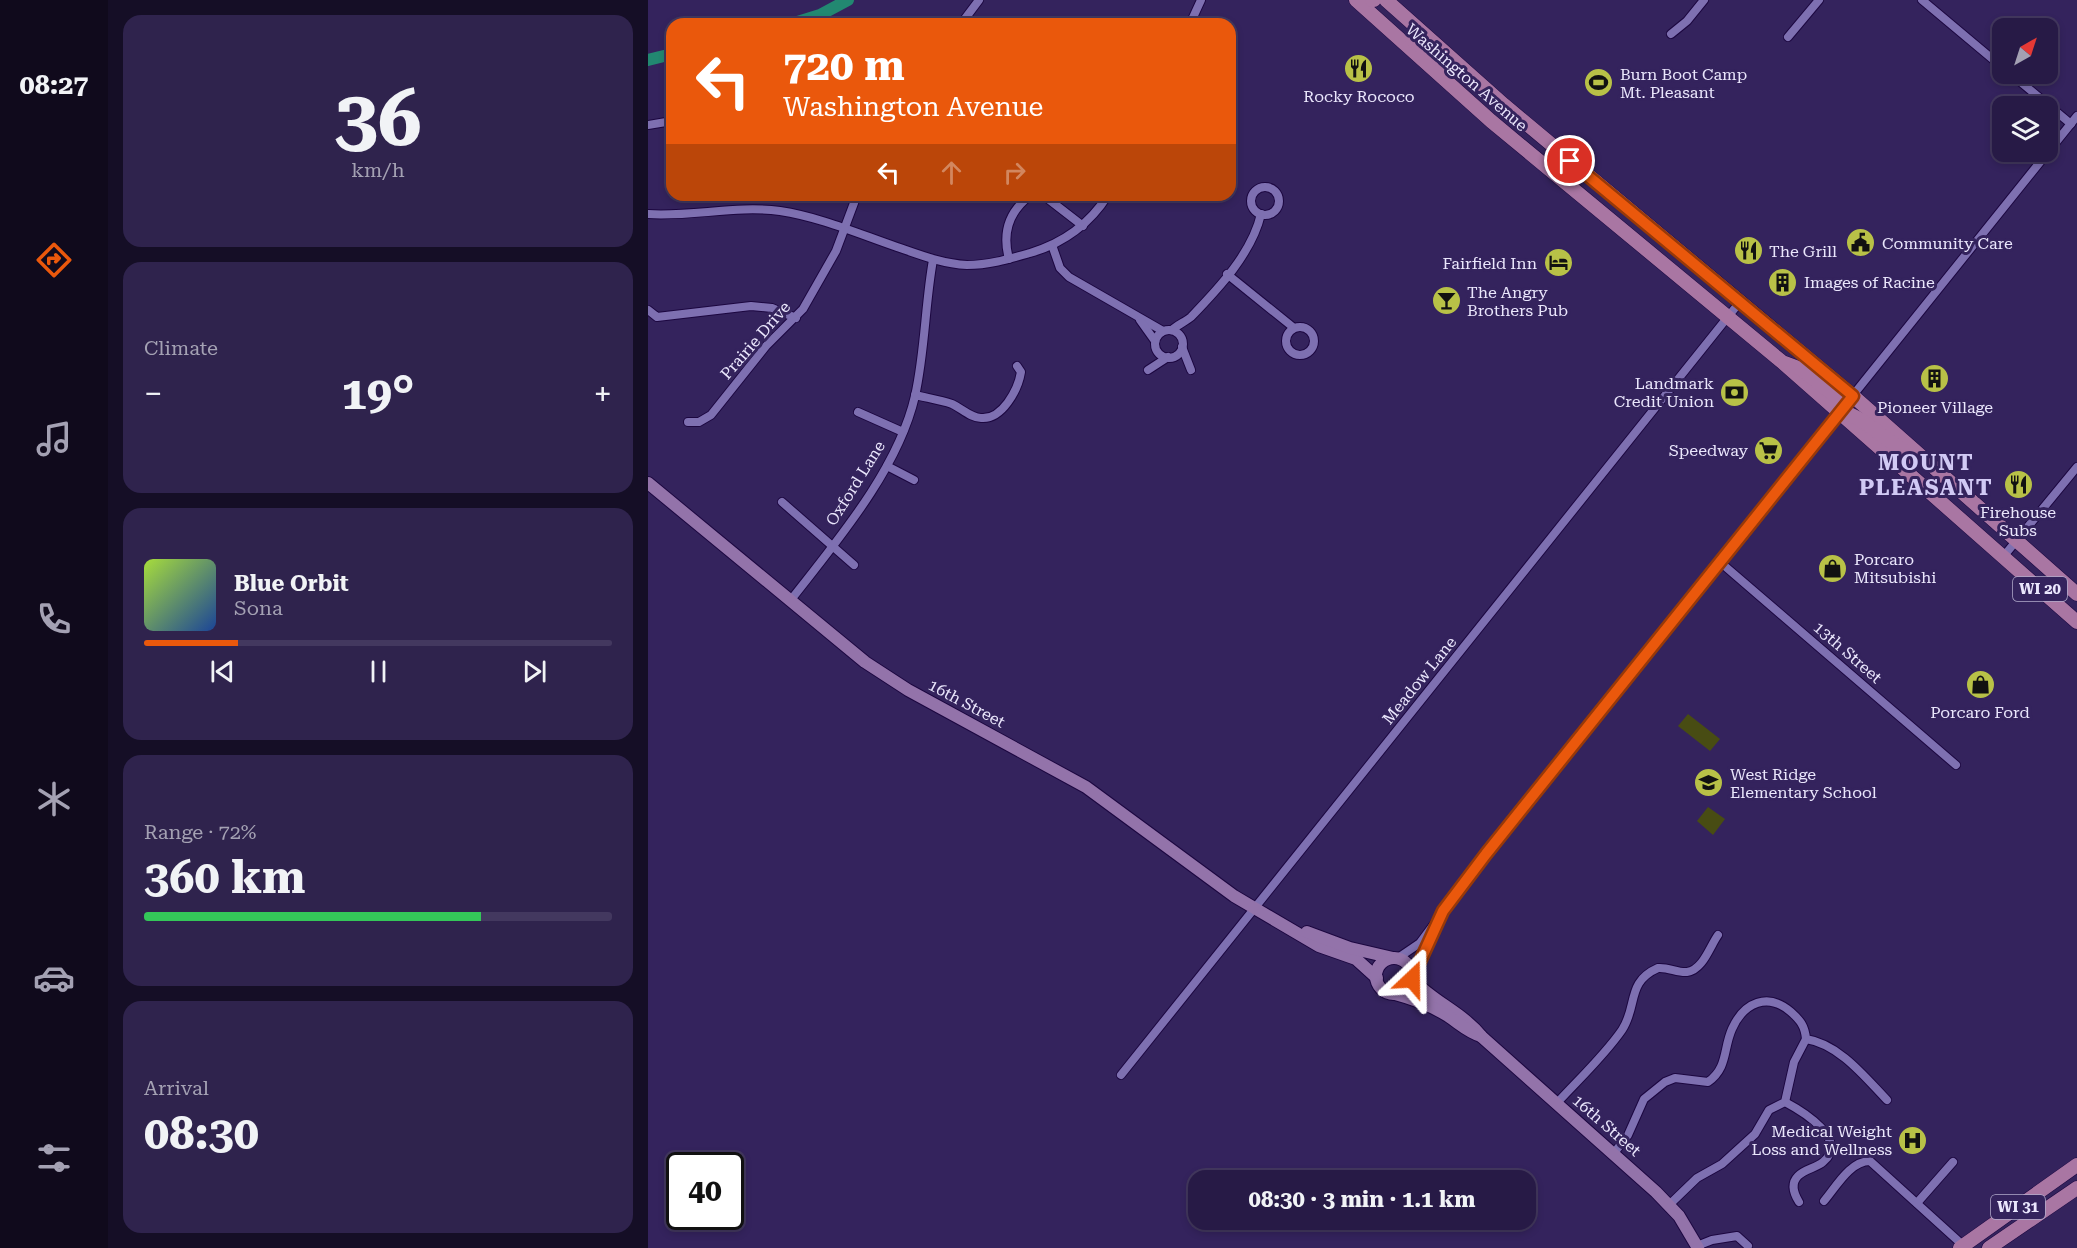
<!DOCTYPE html>
<html lang="en">
<head>
<meta charset="utf-8">
<style>
  :root { --surface:#271a46; --page:#2f234d; --text:#f1f3f6; --muted:#a4a1b3; --line:#43385f; --accent:#ea580c }
  body { margin:0; font-family:"Roboto Serif",serif; background:var(--page); color:var(--text); height:100vh; display:flex; flex-direction:column; font-size:22px; white-space:nowrap }
  * { box-sizing:border-box; margin:0 }
  p { font-size:20px; color:var(--muted) }
  .icon { flex:none; width:33px; height:33px; fill:none; stroke:currentColor; stroke-width:2; stroke-linecap:round; stroke-linejoin:round }
  .map { position:relative; flex:1; overflow:hidden }
  .panel { display:flex; flex-direction:column; gap:15px; padding:15px; background:#150e26; width:540px }
  .panel>* { flex:none }
  .top-card { position:absolute; left:18px; top:18px; width:570px; height:183px; border-radius:18px; box-shadow:0 3px 9px #0003,0 0 0 2px var(--line); background:#ea580c; color:#fff; overflow:hidden }
  .needle { width:39px; rotate:39deg }
  .fabs { position:absolute; left:1344px; top:18px; display:grid; gap:12px }
  .fabs a { display:grid; place-items:center; width:66px; height:66px; border-radius:12px; background:var(--surface); box-shadow:0 3px 9px #0003,0 0 0 2px var(--line); font-size:30px }
  .speed { position:absolute; left:18px; top:1152px; display:flex; gap:12px; font-size:30px; font-weight:700; text-align:center }
  .speed>* { display:grid; place-content:center; width:78px; height:78px; border-radius:50%; background:var(--surface); box-shadow:0 3px 9px #0003,0 0 0 2px var(--line); line-height:1 }
  .speed .limit { border:3px solid #111; border-radius:9px; background:#fff; color:#111 }
  .pin { position:absolute; display:grid; place-items:center; width:51px; height:51px; color:#fff; margin:-26px; border:3px solid #fff; border-radius:50%; box-shadow:0 2px 6px #0007 }
  .me { position:absolute; width:66px; margin:-33px; rotate:23deg; stroke-linejoin:round; filter:drop-shadow(0 0 4px #0008) }
  .turn { display:flex; align-items:center; gap:21px; height:126px; padding:0 18px; font-size:27px }
  .turn .icon { width:78px; height:78px; stroke-width:2.5 }
  .turn b { display:block; font-size:42px; line-height:51px }
  .lanes { display:flex; align-items:center; height:57px; padding:0 18px; background:#0003; justify-content:center; gap:30px; direction:ltr }
  .lanes .off { opacity:.35 }
  .big { font-size:45px; font-weight:700; line-height:1.1 }
  .panel .card { flex:1; display:flex; flex-direction:column; justify-content:center; gap:9px; min-width:0; padding:0 21px; border-radius:18px; background:var(--page) }
  .panel .dial { align-items:center; gap:0 }
  .dial b { font-size:78px; line-height:1 }
  .song { display:flex; align-items:center; gap:18px }
  .cover { width:72px; height:72px; border-radius:9px; background:linear-gradient(135deg,hsl(80 70% 55%),hsl(220 70% 35%)) }
  .played { height:6px; border-radius:3px; background:linear-gradient(90deg,var(--accent) 20%,var(--line) 20%) }
  .keys { display:flex; justify-content:space-around; direction:ltr }
  .heat { display:flex; justify-content:space-between; align-items:center; font-size:33px; direction:ltr }
  .charge { height:9px; border-radius:4px; background:linear-gradient(90deg,#34c759 72%,var(--line) 0) }
  .trip { position:absolute; left:540px; top:1170px; width:348px; height:60px; border-radius:18px; background:var(--surface); box-shadow:0 3px 9px #0003,0 0 0 2px var(--line); font-weight:700; line-height:60px; text-align:center }
  main { display:flex; flex:1; min-height:0 }
  .menu { display:flex; flex-direction:column; width:108px; justify-content:space-around; align-items:center; background:#100a1c; color:var(--muted) }
  .menu .icon { width:42px; height:42px }
  .menu .on { color:var(--accent) }
  .menu b { font-size:27px; color:var(--text) }
  .map>svg:first-child { display:block }
</style>
</head>
<body>
<main>
<nav class="menu">
<b>08:27</b>
<svg class="icon on" aria-label="directions" viewBox="0 0 24 24"><path d="M12 3l9 9-9 9-9-9zM9 14v-3h6M13 9l2 2-2 2"/></svg>
<svg class="icon" aria-label="music" viewBox="0 0 24 24"><path d="M9 18V5l10-2v13"/><circle cx="6" cy="18" r="3"/><circle cx="16" cy="16" r="3"/></svg>
<svg class="icon" aria-label="phone" viewBox="0 0 24 24"><path d="M5 4h4l2 5-3 2q2 4 5 5l2-3 5 2v4C11 20 4 13 5 4z"/></svg>
<svg class="icon" aria-label="climate" viewBox="0 0 24 24"><path d="M12 3v18M4 7l16 10M4 17L20 7"/></svg>
<svg class="icon" aria-label="car" viewBox="0 0 24 24"><path d="M5 17H2v-5l4-1 3-4h7l3 4 3 1v5h-3M9 17h6M6 11h13"/><circle cx="7" cy="17" r="2"/><circle cx="17" cy="17" r="2"/></svg>
<svg class="icon" aria-label="filters" viewBox="0 0 24 24"><path d="M4 7h16M4 17h16"/><circle cx="9" cy="7" r="2"/><circle cx="15" cy="17" r="2"/></svg>
</nav>
<section class="panel">
<div class="card dial"><b>36</b><p>km/h</p></div>
<div class="card"><p>Climate</p>
<div class="heat"><a>−</a><b class="big">19°</b><a>+</a></div>
</div>
<div class="card">
<div class="song"><i class="cover"></i><div><b>Blue Orbit</b><p>Sona</p></div></div>
<div class="played"></div>
<div class="keys"><svg class="icon" aria-label="previous" viewBox="0 0 24 24"><path d="M18 5L8 12l10 7zM5 5v14"/></svg><svg class="icon" aria-label="pause" viewBox="0 0 24 24"><path d="M8 5v14M16 5v14"/></svg><svg class="icon" aria-label="next" viewBox="0 0 24 24"><path d="M6 5l10 7-10 7zM19 5v14"/></svg></div>
</div>
<div class="card"><p>Range · 72%</p><b class="big">360 km</b><div class="charge"></div></div>
<div class="card"><p>Arrival</p><b class="big">08:30</b></div>
</section>
<div class="map">
<svg width="1429" height="1248" viewBox="0 0 1429 1248">
  <rect width="100%" height="100%" fill="#34235d"/>
  <!-- green -->
  <g fill="#484c13">
    <polygon points="1040,714 1072,739 1062,751 1030,726"/>
    <polygon points="1060,807 1077,819 1065,835 1049,821"/>
  </g>
  <g fill="none" stroke-linecap="round" stroke-linejoin="round">
    <!-- river -->
    <g stroke="#228871" stroke-width="12">
      <polyline points="143,24 172,15 200,0"/>
      <polyline points="0,60 24,54"/>
    </g>
    <defs>
      <g id="street">
        <polyline points="1274,0 1354,67"/>
        <polyline points="313,24 331,0"/>
        <polyline points="542,24 553,0"/>
        <polyline points="1023,34 1039,21 1056,0"/>
        <polyline points="1140,37 1171,0"/>
        <polyline points="1363,74 1423,124"/>
        <polyline points="0,125 24,121"/>
        <circle cx="617" cy="201" r="14"/>
        <polyline points="395,195 435,226"/>
        <path d="M0 214C44 217 88 205 132 211 172 217 211 234 249 247 272 255 295 264 319 265 341 265 361 259 382 253 416 243 441 225 460 195"/>
        <polyline points="404,245 412,268 421,277 515,331"/>
        <path d="M361 259C354 233 361 211 383 195"/>
        <polyline points="579,274 646,328"/>
        <polyline points="0,310 9,317 103,306 124,308 148,318"/>
        <polyline points="492,320 507,341"/>
        <circle cx="652" cy="341" r="14"/>
        <path d="M524 330C529 325 537 322 543 317 571 288 604 253 613 214"/>
        <circle cx="521" cy="344" r="14"/>
        <polyline points="534,347 543,370"/>
        <polyline points="500,370 520,357"/>
        <path d="M267 395C279 398 292 400 304 404 313 408 323 418 333 418 354 420 370 390 373 372L369 366"/>
        <polyline points="1202,399 1429,116"/>
        <polyline points="210,412 255,432"/>
        <polyline points="40,422 51,422 63,415 118,346 155,309 188,251 209,195"/>
        <polyline points="239,466 266,480"/>
        <polyline points="134,502 206,565"/>
        <polyline points="1355,557 1429,467"/>
        <polyline points="1072,562 1308,765"/>
        <path d="M142 601C188 542 250 470 267 396 277 352 277 304 285 260"/>
        <polyline points="750,958 772,943 838,854 1194,409"/>
        <polyline points="764,975 788,928"/>
        <polyline points="473,1075 1091,303"/>
        <path d="M1137 1102C1154 1111 1202 1140 1175 1162 1168 1168 1157 1169 1150 1176 1142 1184 1146 1194 1151 1202"/>
        <path d="M909 1103C930 1080 956 1056 974 1030 990 1006 978 982 1010 968 1020 967 1030 973 1039 972 1055 970 1062 946 1070 935"/>
        <path d="M966 1153 980 1135 996 1099 1017 1082 1027 1078 1060 1082C1080 1068 1075 1049 1084 1029 1096 1002 1120 992 1143 1012 1152 1020 1157 1026 1158 1039 1191 1044 1217 1077 1239 1100"/>
        <path d="M1176 1201C1188 1187 1202 1161 1222 1161L1318 1248"/>
        <polyline points="1269,1203 1305,1162"/>
        <polyline points="1021,1205 1049,1178 1074,1164 1107,1134 1121,1110 1137,1102 1146,1062 1158,1039"/>
        <polyline points="1049,1246 1064,1240 1089,1236 1100,1246"/>
      </g>
      <g id="secondary">
        <polyline points="0,483 217,662 260,690 438,787 586,896 671,946 708,959 729,978"/>
        <polyline points="659,932 702,948 745,958"/>
        <circle cx="746" cy="976" r="18"/>
        <path d="M764 979C785 1002 814 1012 834 1037L1008 1192 1031 1216 1050 1248"/>
        <path d="M747 994C766 999 784 1006 800 1016 812 1024 820 1032 833 1036"/>
      </g>
      <g id="primary">
        <polyline points="708,0 843,121 1133,361 1429,622"/>
        <polyline points="724,0 726,0"/>
        <polyline points="738,0 856,105 1205,396 1429,594"/>
        <polyline points="764,40 800,65"/>
        <polyline points="1137,363 1153,369 1191,399 1205,396"/>
        <path d="M1193 412C1207 410 1252 451 1269 460"/>
        <polyline points="1312,1248 1429,1165"/>
        <polyline points="1341,1248 1429,1188"/>
      </g>
    </defs>
    <!-- street casing -->
    <use href="#street" stroke="#1c0740" stroke-width="10"/>
    <!-- secondary casing -->
    <use href="#secondary" stroke="#1c0740" stroke-width="14"/>
    <!-- primary casing -->
    <use href="#primary" stroke="#1c0740" stroke-width="15"/>
    <!-- street -->
    <use href="#street" stroke="#7e70b1" stroke-width="8"/>
    <!-- secondary -->
    <use href="#secondary" stroke="#9373aa" stroke-width="12"/>
    <!-- primary -->
    <use href="#primary" stroke="#a976a3" stroke-width="14"/>
  </g>
  <g fill="none" stroke-linecap="round" stroke-linejoin="round">
    <defs>
      <polyline id="route" points="764,979 795,911 838,854 1205,396 922,161"/>
    </defs>
    <!-- route casing -->
    <use href="#route" stroke="#983908" stroke-width="15"/>
    <!-- route -->
    <use href="#route" stroke="#ea580c" stroke-width="10"/>
  </g>
  <!-- icons -->
  <defs>
    <symbol id="restaurant-disc" viewBox="-11 -11 22 22"><circle r="9.5" fill="#b8c147" stroke="#34235d"/><path d="M-5-6h1v4h1v-4h1v4h1v-4h1v5L-1.5 .5V6h-2V.5L-5-1ZM5-6V6H3V1.5H1.5Q1.5-4 5-6Z" fill="#111"/></symbol>
    <symbol id="stadium-disc" viewBox="-11 -11 22 22"><circle r="9.5" fill="#b8c147" stroke="#34235d"/><path d="M0-5a6.5 5 0 1 0 0 10a6.5 5 0 1 0 0-10ZM-3.5-1.8h7v3.6h-7Z" fill="#111"/></symbol>
    <symbol id="civic-disc" viewBox="-11 -11 22 22"><circle r="9.5" fill="#b8c147" stroke="#34235d"/><path d="M-.6-6.5H3V-4.5H.6V-3L4-1V1h2V6H-6V1h2V-1L-.6-3ZM-1.2 2.5V6h2.4V2.5Z" fill="#111"/></symbol>
    <symbol id="hotel-disc" viewBox="-11 -11 22 22"><circle r="9.5" fill="#b8c147" stroke="#34235d"/><path d="M-6-4.5h1.5V1H6V5H4.5V3h-9V5H-6ZM-4 0a1.8 1.8 0 1 1 3.6 0ZM.5 0V-2.5h3Q6-2.5 6 0Z" fill="#111"/></symbol>
    <symbol id="building-disc" viewBox="-11 -11 22 22"><circle r="9.5" fill="#b8c147" stroke="#34235d"/><path d="M-4-6H4V6H1V3H-1V6H-4ZM-2.5-4.3h1.7v1.8h-1.7ZM.8-4.3h1.7v1.8H.8ZM-2.5-1h1.7V.8h-1.7ZM.8-1h1.7V.8H.8Z" fill="#111"/></symbol>
    <symbol id="bar-disc" viewBox="-11 -11 22 22"><circle r="9.5" fill="#b8c147" stroke="#34235d"/><path d="M-6-5H6L.8 .8V4.5H3.5V6h-7V4.5H-.8V.8Z" fill="#111"/></symbol>
    <symbol id="bank-disc" viewBox="-11 -11 22 22"><circle r="9.5" fill="#b8c147" stroke="#34235d"/><path d="M-6-4H6V4H-6ZM0-2.3a2.3 2.3 0 1 0 0 4.6a2.3 2.3 0 1 0 0-4.6Z" fill="#111"/></symbol>
    <symbol id="supermarket-disc" viewBox="-11 -11 22 22"><circle r="9.5" fill="#b8c147" stroke="#34235d"/><path d="M-6-5.5h2.5l.6 2H6L4.5 2H-2.5L-4.4-4H-6ZM-1.5 3.2a1.3 1.3 0 1 0 .1 0ZM3 3.2a1.3 1.3 0 1 0 .1 0Z" fill="#111"/></symbol>
    <symbol id="shop-disc" viewBox="-11 -11 22 22"><circle r="9.5" fill="#b8c147" stroke="#34235d"/><path d="M-5-2.5h2.3a2.7 3.5 0 0 1 5.4 0H5L5.5 6h-11ZM-1.5-2.5h3a1.5 2.3 0 0 0-3 0Z" fill="#111"/></symbol>
    <symbol id="school-disc" viewBox="-11 -11 22 22"><circle r="9.5" fill="#b8c147" stroke="#34235d"/><path d="M0-5L7-2L0 1L-7-2ZM-4 1L0 2.5L4 1V4Q0 6-4 4Z" fill="#111"/></symbol>
    <symbol id="hospital-disc" viewBox="-11 -11 22 22"><circle r="9.5" fill="#b8c147" stroke="#34235d"/><path d="M-5-5h3v3.5h4V-5h3V5h-3V1.5h-4V5h-3Z" fill="#111"/></symbol>
  </defs>
  <g fill-rule="evenodd">
    <use href="#restaurant-disc" x="694" y="52" width="33" height="33"/>
    <use href="#stadium-disc" x="934" y="66" width="33" height="33"/>
    <use href="#civic-disc" x="1196" y="226" width="33" height="33"/>
    <use href="#restaurant-disc" x="1084" y="234" width="33" height="33"/>
    <use href="#hotel-disc" x="894" y="246" width="33" height="33"/>
    <use href="#building-disc" x="1118" y="266" width="33" height="33"/>
    <use href="#bar-disc" x="782" y="284" width="33" height="33"/>
    <use href="#building-disc" x="1270" y="362" width="33" height="33"/>
    <use href="#bank-disc" x="1070" y="376" width="33" height="33"/>
    <use href="#supermarket-disc" x="1104" y="434" width="33" height="33"/>
    <use href="#restaurant-disc" x="1354" y="468" width="33" height="33"/>
    <use href="#shop-disc" x="1168" y="552" width="33" height="33"/>
    <use href="#shop-disc" x="1316" y="668" width="33" height="33"/>
    <use href="#school-disc" x="1044" y="766" width="33" height="33"/>
    <use href="#hospital-disc" x="1248" y="1124" width="33" height="33"/>
  </g>
  <g text-anchor="middle" stroke-width="6" stroke-linejoin="round" paint-order="stroke">
    <!-- shield labels -->
    <g fill="#34235d" stroke="#b3accc" stroke-width="1.5">
      <rect x="1365" y="577" width="54" height="24" rx="4.5"/>
      <rect x="1343" y="1195" width="54" height="24" rx="4.5"/>
    </g>
    <g font-size="15" font-weight="bold" fill="#eae6fc">
      <text x="1392" y="594">WI 20</text>
      <text x="1370" y="1212">WI 31</text>
    </g>
    <!-- poi labels -->
    <g font-size="16" fill="#eae6fc" stroke="#34235d" text-anchor="start">
      <text x="972" y="80">Burn Boot Camp<tspan x="972" dy="18">Mt. Pleasant</tspan></text>
      <text x="711" y="102" text-anchor="middle">Rocky Rococo</text>
      <text x="1234" y="249">Community Care</text>
      <text x="1121" y="257">The Grill</text>
      <text x="889" y="269" text-anchor="end">Fairfield Inn</text>
      <text x="1156" y="288">Images of Racine</text>
      <text x="819" y="298">The Angry<tspan x="819" dy="18">Brothers Pub</tspan></text>
      <text x="1066" y="389" text-anchor="end">Landmark<tspan x="1066" dy="18">Credit Union</tspan></text>
      <text x="1287" y="413" text-anchor="middle">Pioneer Village</text>
      <text x="1100" y="456" text-anchor="end">Speedway</text>
      <text x="1370" y="518" text-anchor="middle">Firehouse<tspan x="1370" dy="18">Subs</tspan></text>
      <text x="1206" y="565">Porcaro<tspan x="1206" dy="18">Mitsubishi</tspan></text>
      <text x="1332" y="718" text-anchor="middle">Porcaro Ford</text>
      <text x="1082" y="780">West Ridge<tspan x="1082" dy="18">Elementary School</tspan></text>
      <text x="1244" y="1137" text-anchor="end">Medical Weight<tspan x="1244" dy="18">Loss and Wellness</tspan></text>
    </g>
    <!-- street labels -->
    <g font-size="16" fill="#eae6fc" stroke="#34235d">
      <text transform="translate(819 77) rotate(41)" y="6">Washington Avenue</text>
      <text transform="translate(107 340) rotate(-49)" y="6">Prairie Drive</text>
      <text transform="translate(207 483) rotate(-58)" y="6">Oxford Lane</text>
      <text transform="translate(1200 652) rotate(41)" y="6">13th Street</text>
      <text transform="translate(771 680) rotate(-51)" y="6">Meadow Lane</text>
      <text transform="translate(319 703) rotate(28)" y="6">16th Street</text>
      <text transform="translate(959 1125) rotate(41)" y="6">16th Street</text>
    </g>
    <!-- district labels -->
    <g font-size="22" font-weight="bold" letter-spacing="1.5" fill="#d1c9f4" stroke="#34235d">
      <text x="1278" y="470">MOUNT<tspan x="1278" dy="25">PLEASANT</tspan></text>
    </g>
  </g>
</svg>
<div class="fabs">
<a><svg class="needle" viewBox="-14 -14 28 28"><path d="M0-13l5 13h-10z" fill="#e53935"/><path d="M0 13l5-13h-10z" fill="#a4a1b3"/></svg></a>
<a><svg class="icon" aria-label="layers" viewBox="0 0 24 24"><path d="M12 4l9 5-9 5-9-5zM3 14l9 5 9-5"/></svg></a>
</div>
<div class="speed"><div class="limit">40</div></div>
<div class="pin" style="left:922px;top:161px;background:#d93025"><svg class="icon" aria-label="arrive" viewBox="0 0 24 24"><path d="M6 21V4h12l-3 4 3 4H6"/></svg></div>
<svg class="me" style="left:764px;top:979px" viewBox="-20 -20 40 40"><path d="M0-17L14 15 0 8-14 15z" fill="#ea580c" stroke="#fff" stroke-width="4"/></svg>
<div class="trip">08:30 · 3 min · 1.1 km</div>
<div class="top-card">
<div class="turn"><svg class="icon" aria-label="left" viewBox="0 0 24 24"><path d="M17 20v-9H6M10 6l-5 5 5 5"/></svg><div><b>720 m</b>Washington Avenue</div></div>
<div class="lanes"><svg class="icon" aria-label="left" viewBox="0 0 24 24"><path d="M17 20v-9H6M10 6l-5 5 5 5"/></svg><svg class="icon off" aria-label="ahead" viewBox="0 0 24 24"><path d="M12 20V5M6 11l6-6 6 6"/></svg><svg class="icon off" aria-label="right" viewBox="0 0 24 24"><path d="M7 20v-9h11M14 6l5 5-5 5"/></svg></div>
</div>
</div>
</main>
</body>
</html>
